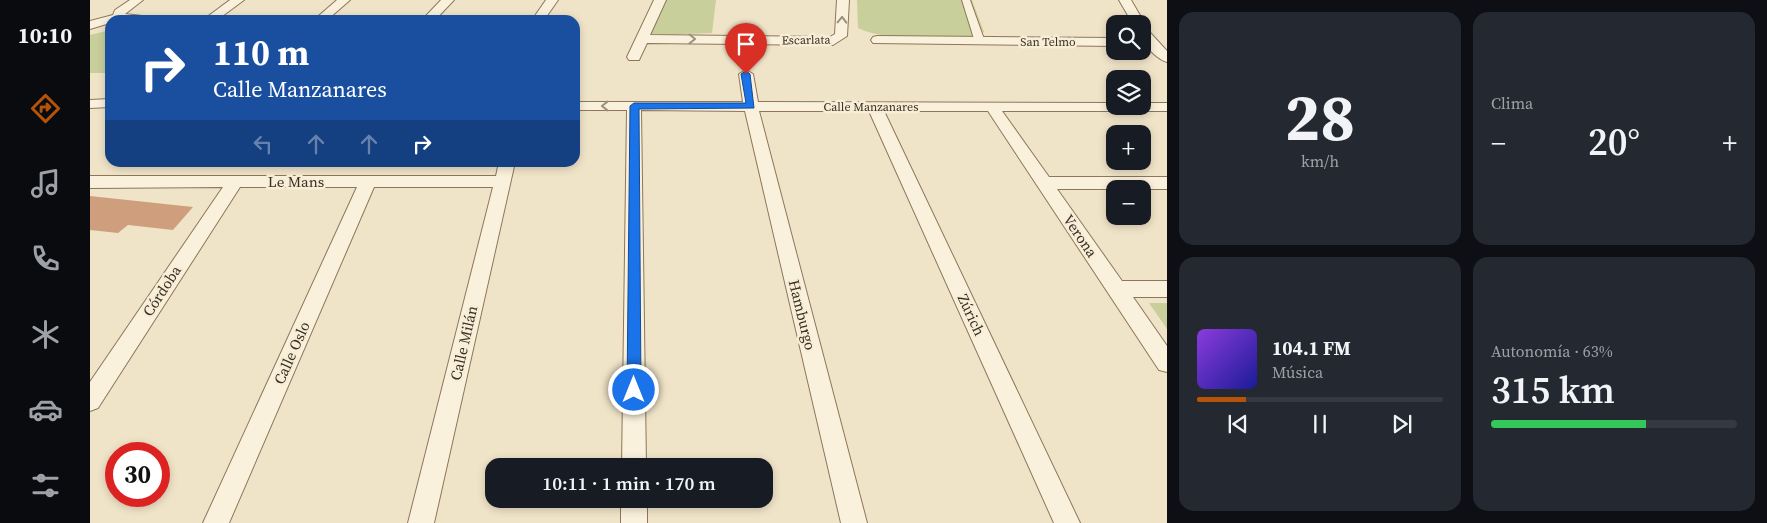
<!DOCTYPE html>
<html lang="es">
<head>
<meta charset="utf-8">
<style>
  :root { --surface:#171b24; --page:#242831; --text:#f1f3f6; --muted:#9ea1a6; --line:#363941; --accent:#b45309 }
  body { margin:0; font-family:"Source Serif 4",serif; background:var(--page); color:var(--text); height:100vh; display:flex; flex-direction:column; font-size:19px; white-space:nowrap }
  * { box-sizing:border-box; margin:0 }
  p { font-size:16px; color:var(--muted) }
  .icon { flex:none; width:28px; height:28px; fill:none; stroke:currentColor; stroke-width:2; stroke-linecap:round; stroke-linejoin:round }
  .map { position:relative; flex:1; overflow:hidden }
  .details { display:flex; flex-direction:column; gap:12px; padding:12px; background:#0d0f14; width:600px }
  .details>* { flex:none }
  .banner { position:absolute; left:15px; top:15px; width:475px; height:152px; border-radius:15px; box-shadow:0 2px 8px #0003; background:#1a4fa0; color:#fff; overflow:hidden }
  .buttons { position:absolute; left:1016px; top:15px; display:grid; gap:10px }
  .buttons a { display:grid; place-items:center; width:45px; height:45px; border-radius:10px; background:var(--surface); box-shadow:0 2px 8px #0003; font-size:25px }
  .speed { position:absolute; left:15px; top:442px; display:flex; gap:10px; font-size:25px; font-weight:700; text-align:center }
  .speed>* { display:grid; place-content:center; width:65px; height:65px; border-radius:50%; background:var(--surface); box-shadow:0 2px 8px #0003; line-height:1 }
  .speed .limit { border:8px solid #d22; background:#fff; color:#111 }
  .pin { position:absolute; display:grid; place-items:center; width:42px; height:42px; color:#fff; margin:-51px -21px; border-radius:50% 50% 50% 0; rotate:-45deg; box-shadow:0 0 5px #0007 }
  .pin .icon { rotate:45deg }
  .me { position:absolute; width:55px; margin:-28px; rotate:0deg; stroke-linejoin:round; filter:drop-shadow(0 0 4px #0008) }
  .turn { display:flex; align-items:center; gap:18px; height:105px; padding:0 25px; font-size:22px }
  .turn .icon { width:65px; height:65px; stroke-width:2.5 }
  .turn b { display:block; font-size:35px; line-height:42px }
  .lanes { display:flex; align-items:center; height:48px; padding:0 25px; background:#0003; justify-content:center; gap:25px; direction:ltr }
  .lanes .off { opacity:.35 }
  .big { font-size:38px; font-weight:600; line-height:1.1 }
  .details .card { flex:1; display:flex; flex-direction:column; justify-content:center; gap:8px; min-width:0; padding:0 18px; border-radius:15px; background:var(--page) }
  .details .dial { align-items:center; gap:0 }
  .dial b { font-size:65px; line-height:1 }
  .song { display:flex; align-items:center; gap:15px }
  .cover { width:60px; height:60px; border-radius:8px; background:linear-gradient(135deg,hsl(270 70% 55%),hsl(240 70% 35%)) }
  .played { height:5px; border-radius:2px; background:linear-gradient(90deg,var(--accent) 20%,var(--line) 20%) }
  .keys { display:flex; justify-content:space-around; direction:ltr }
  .heat { display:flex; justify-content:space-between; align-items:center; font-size:28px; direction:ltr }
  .charge { height:8px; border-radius:4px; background:linear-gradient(90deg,#34c759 63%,var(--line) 0) }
  .details .tiles { flex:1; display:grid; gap:12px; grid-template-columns:repeat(2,1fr) }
  .trip { position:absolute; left:395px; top:458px; width:288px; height:50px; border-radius:15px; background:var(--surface); box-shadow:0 2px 8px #0003; font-weight:600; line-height:50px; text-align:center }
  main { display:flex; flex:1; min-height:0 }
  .tabs { display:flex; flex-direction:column; width:90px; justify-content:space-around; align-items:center; background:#090b0e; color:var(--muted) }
  .tabs .icon { width:35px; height:35px }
  .tabs .selected { color:var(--accent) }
  .tabs b { font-size:22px; color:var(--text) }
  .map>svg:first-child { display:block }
</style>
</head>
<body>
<main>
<nav class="tabs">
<b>10:10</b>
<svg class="icon selected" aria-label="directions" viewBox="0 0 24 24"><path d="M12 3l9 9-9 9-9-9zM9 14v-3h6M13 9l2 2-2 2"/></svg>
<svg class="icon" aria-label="music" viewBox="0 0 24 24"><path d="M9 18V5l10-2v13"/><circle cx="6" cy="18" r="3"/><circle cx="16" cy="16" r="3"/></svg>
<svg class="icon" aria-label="phone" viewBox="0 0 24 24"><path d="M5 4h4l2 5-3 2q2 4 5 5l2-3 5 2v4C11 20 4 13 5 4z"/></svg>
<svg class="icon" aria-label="climate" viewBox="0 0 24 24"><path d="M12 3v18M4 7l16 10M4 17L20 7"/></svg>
<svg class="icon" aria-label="car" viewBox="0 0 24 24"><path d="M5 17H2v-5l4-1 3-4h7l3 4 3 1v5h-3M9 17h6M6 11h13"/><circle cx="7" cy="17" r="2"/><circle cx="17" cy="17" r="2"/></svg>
<svg class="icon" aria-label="filters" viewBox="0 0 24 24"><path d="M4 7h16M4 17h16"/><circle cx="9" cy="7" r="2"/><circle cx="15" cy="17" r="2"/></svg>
</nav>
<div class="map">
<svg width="1077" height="523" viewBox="0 0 1077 523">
  <rect width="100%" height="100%" fill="#f0e4c8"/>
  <!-- green -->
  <g fill="#c9cf9b">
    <polygon points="575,0 626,0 622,33 560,35"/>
    <path d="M767 0H882L894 32C888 34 882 38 876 39 851 43 790 39 768 28Z"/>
    <polygon points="20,30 20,73 0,73 0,35"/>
    <polygon points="1059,303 1077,303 1077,329"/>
  </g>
  <!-- building -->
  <polygon fill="#cf9f7d" points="0,196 103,207 83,230 38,225 28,233 0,230"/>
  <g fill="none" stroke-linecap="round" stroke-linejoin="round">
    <defs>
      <polygon id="pedestrian" points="872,0 880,0 895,42 893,44 885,42"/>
      <g id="minor">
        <polygon points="40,0 53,0 35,14 52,16 58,20 20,20 20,23 0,29 0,21 23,15 25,10"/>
        <polygon points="140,0 154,0 127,20 113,20"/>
        <polygon points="247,0 260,0 237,20 224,20"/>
        <polygon points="351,0 364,0 345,20 332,20"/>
        <polygon points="456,0 468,0 454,20 442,20"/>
        <polygon points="564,0 576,0 560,35 740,37 745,34 747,0 759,0 757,36 743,45 557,43 549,60 539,60 537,57"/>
        <path d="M1029 0H1041L1055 24 1054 26 1077 51V62C1069 60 1056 48 1053 40 1051 36 1052 29 1052 24H1043Z"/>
        <polygon points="787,36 1025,38 1025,46 783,43 781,40 783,37"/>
        <polygon points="656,70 663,74 668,102 1025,103 1025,106 1052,106 1052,103 1077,103 1077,111 912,111 959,177 1077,177 1077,189 967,189 1032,281 1077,281 1077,297 1043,297 1077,346 1077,372 1069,370 898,111 794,111 990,523 964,523 779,111 669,111 777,523 751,523 655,111 551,110 556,466 532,466 537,110 485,110 485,102 653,102 649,74"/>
        <polygon points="20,99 20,107 0,108 0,100"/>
        <polygon points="409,162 425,162 344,523 318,523 403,187 284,187 139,523 113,523 267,187 150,187 8,408 0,411 0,382 133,187 0,188 0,176 406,176"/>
        <rect x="531" y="499" width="26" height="24"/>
      </g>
    </defs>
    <!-- pedestrian casing -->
    <use href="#pedestrian" stroke="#8d765c" stroke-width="2"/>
    <!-- minor casing -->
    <use href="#minor" stroke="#8d765c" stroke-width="2"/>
    <!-- pedestrian -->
    <use href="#pedestrian" fill="#faf1dc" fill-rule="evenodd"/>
    <!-- minor -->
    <use href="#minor" fill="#faf1dc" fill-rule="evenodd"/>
  </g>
  <!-- one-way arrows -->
  <defs><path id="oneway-chevron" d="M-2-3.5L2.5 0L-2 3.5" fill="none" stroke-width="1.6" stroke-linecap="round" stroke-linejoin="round" transform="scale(1.25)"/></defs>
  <g stroke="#9c907e">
    <use href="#oneway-chevron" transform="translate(752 20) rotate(-88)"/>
    <use href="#oneway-chevron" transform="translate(602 39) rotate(1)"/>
    <use href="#oneway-chevron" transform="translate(515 106) rotate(-180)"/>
  </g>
  <!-- route -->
  <polygon fill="#1a73e8" stroke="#114b97" points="656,71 660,74 664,108 549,109 551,390 549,395 544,396 539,395 537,390 540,106 544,103 656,103 651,74"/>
  <g text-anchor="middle" stroke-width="5" stroke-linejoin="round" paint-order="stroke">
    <!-- far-street labels -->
    <g font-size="12" fill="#3d2e20" stroke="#f7eed8">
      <text transform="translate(716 40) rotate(-1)" y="4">Escarlata</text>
      <text x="958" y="46">San Telmo</text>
      <text x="781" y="111">Calle Manzanares</text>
    </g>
    <!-- street labels -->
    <g font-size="15" fill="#3d2e20" stroke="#f7eed8">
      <text x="206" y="187">Le Mans</text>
      <text transform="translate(990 236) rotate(56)" y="5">Verona</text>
      <text transform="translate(72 291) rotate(-57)" y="5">Córdoba</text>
      <text transform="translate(712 315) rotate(76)" y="5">Hamburgo</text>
      <text transform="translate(881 315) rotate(65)" y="5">Zúrich</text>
      <text transform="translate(374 343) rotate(-77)" y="5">Calle Milán</text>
      <text transform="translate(202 353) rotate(-66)" y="5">Calle Oslo</text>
    </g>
  </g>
</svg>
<div class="buttons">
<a><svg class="icon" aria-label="search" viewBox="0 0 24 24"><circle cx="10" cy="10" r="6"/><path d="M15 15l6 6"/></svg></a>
<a><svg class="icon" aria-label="layers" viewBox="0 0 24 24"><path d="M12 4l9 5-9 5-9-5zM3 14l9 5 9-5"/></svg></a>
<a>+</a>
<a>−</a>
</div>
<div class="speed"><div class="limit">30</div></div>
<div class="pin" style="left:656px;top:74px;background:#d93025"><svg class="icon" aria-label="arrive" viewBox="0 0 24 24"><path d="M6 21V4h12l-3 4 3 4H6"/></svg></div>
<svg class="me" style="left:544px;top:390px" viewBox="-20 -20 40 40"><circle r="17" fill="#1a73e8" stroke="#fff" stroke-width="3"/><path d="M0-11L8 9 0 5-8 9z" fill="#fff"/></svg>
<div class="trip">10:11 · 1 min · 170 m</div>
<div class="banner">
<div class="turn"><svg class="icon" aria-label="right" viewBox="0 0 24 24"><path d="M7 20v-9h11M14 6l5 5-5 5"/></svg><div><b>110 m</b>Calle Manzanares</div></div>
<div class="lanes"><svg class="icon off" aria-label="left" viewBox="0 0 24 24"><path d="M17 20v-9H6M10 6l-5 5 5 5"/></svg><svg class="icon off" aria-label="ahead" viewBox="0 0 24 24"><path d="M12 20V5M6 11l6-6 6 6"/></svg><svg class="icon off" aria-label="ahead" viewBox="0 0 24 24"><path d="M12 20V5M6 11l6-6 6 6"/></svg><svg class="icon" aria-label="right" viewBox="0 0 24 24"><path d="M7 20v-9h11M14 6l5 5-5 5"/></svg></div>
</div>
</div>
<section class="details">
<div class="tiles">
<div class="card dial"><b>28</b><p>km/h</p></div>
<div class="card"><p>Clima</p>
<div class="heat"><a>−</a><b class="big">20°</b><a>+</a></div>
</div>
<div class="card">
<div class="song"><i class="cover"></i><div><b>104.1 FM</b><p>Música</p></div></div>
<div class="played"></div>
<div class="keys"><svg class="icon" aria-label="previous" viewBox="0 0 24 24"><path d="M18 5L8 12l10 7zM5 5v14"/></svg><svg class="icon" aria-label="pause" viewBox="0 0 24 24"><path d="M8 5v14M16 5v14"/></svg><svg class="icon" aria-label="next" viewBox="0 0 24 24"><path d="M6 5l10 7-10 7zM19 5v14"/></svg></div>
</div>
<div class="card"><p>Autonomía · 63%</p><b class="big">315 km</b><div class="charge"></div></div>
</div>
</section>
</main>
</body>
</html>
